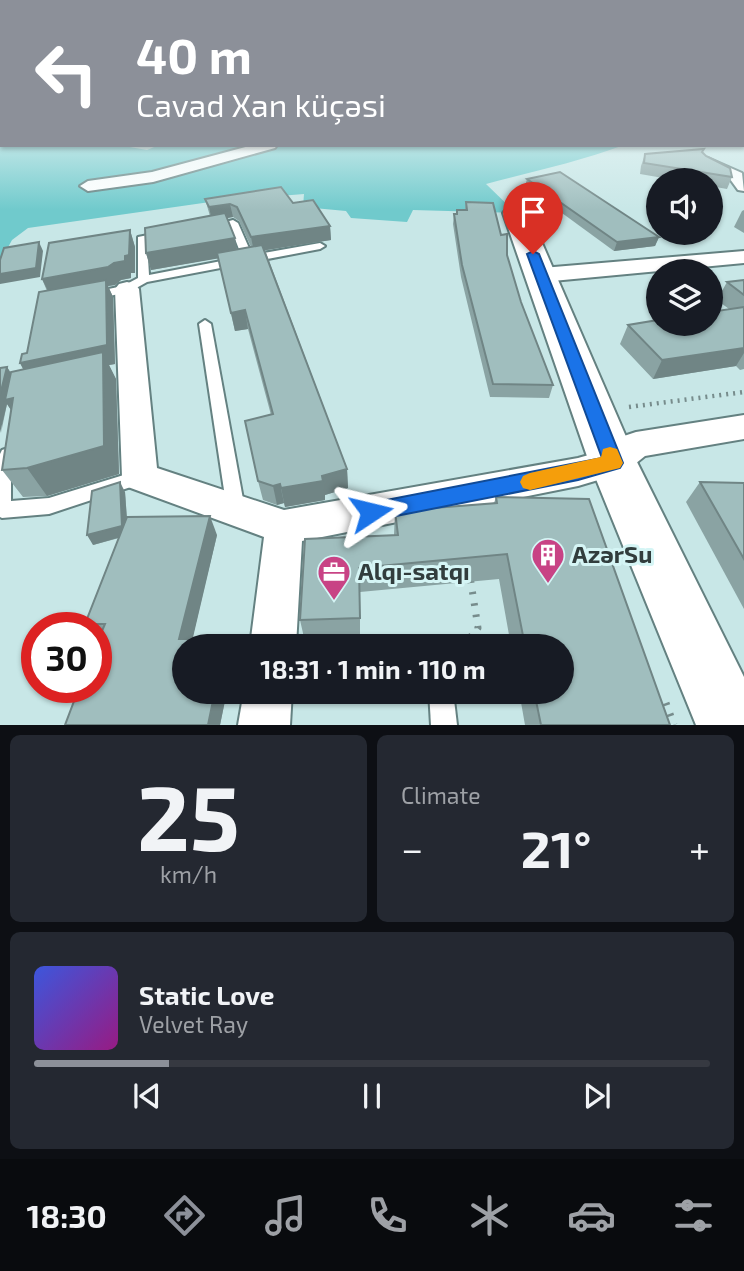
<!DOCTYPE html>
<html lang="en">
<head>
<meta charset="utf-8">
<style>
  :root { --surface:#171b24; --page:#242831; --text:#f1f3f6; --muted:#9ea1a6; --line:#363941; --accent:#8c9099 }
  body { margin:0; font-family:"Exo 2",sans-serif; background:var(--page); color:var(--text); height:100vh; display:flex; flex-direction:column; font-size:26px; white-space:nowrap }
  * { box-sizing:border-box; margin:0 }
  p { font-size:23px; color:var(--muted) }
  .icon { flex:none; width:38px; height:38px; fill:none; stroke:currentColor; stroke-width:2; stroke-linecap:round; stroke-linejoin:round }
  .map { position:relative; height:725px; overflow:hidden }
  .panel { display:flex; flex-direction:column; gap:10px; padding:10px; background:#0d0f14; flex:1 }
  .panel>* { flex:none }
  .banner { position:absolute; left:0px; top:0px; width:746px; height:147px; box-shadow:0 2px 5px #0004; background:#8c9099; color:#fff; overflow:hidden }
  .tools { position:absolute; left:646px; top:168px; display:grid; gap:14px }
  .tools a { display:grid; place-items:center; width:77px; height:77px; border-radius:50%; background:var(--surface); box-shadow:0 2px 5px #0004; font-size:35px }
  .speed { position:absolute; left:21px; top:612px; display:flex; gap:14px; font-size:35px; font-weight:700; text-align:center }
  .speed>* { display:grid; place-content:center; width:91px; height:91px; border-radius:50%; background:var(--surface); box-shadow:0 2px 5px #0004; line-height:1 }
  .speed .limit { border:10px solid #d22; background:#fff; color:#111 }
  .pin { position:absolute; display:grid; place-items:center; width:60px; height:60px; color:#fff; margin:-72px -30px; border-radius:50% 50% 50% 0; rotate:-45deg; box-shadow:0 0 7px #0007 }
  .pin .icon { rotate:45deg }
  .me { position:absolute; width:77px; margin:-38px; rotate:80deg; stroke-linejoin:round; filter:drop-shadow(0 0 5px #0008) }
  .turn { display:flex; align-items:center; gap:24px; height:147px; padding:0 21px; font-size:32px }
  .turn .icon { width:91px; height:91px; stroke-width:2.5 }
  .turn b { display:block; font-size:49px; line-height:60px }
  .big { font-size:52px; font-weight:700; line-height:1.1 }
  .panel .card { flex:1; display:flex; flex-direction:column; justify-content:center; gap:10px; min-width:0; padding:0 24px; border-radius:10px; background:var(--page) }
  .panel .dial { align-items:center; gap:0 }
  .dial b { font-size:91px; line-height:1 }
  .song { display:flex; align-items:center; gap:21px }
  .cover { width:84px; height:84px; border-radius:10px; background:linear-gradient(135deg,hsl(230 70% 55%),hsl(310 70% 35%)) }
  .played { height:7px; border-radius:4px; background:linear-gradient(90deg,var(--accent) 20%,var(--line) 20%) }
  .keys { display:flex; justify-content:space-around; direction:ltr }
  .heat { display:flex; justify-content:space-between; align-items:center; font-size:38px; direction:ltr }
  .panel .tiles { flex:1; display:grid; gap:10px; grid-template-columns:1fr 1fr }
  .card:last-child { grid-column:span 2 }
  .trip { position:absolute; left:172px; top:634px; width:402px; height:70px; border-radius:35px; background:var(--surface); box-shadow:0 2px 5px #0004; font-weight:700; line-height:70px; text-align:center }
  .tab-bar { display:flex; height:112px; justify-content:space-around; align-items:center; background:#090b0e; color:var(--muted) }
  .tab-bar .icon { width:49px; height:49px }
  .tab-bar .selected { color:var(--accent) }
  .tab-bar b { font-size:32px; color:var(--text) }
  .map>svg:first-child { display:block }
</style>
</head>
<body>
<div class="map">
<svg width="744" height="725" viewBox="0 0 744 725">
  <rect width="100%" height="100%" fill="#c8e7e7"/>
  <!-- green -->
  <path fill="#70cacc" d="M0 126 2 145H118L147 150 159 145H624C579 162 533 171 486 184L516 213 413 210 407 222 351 218 346 211 303 207 304 194 217 201 28 228 12 240 0 262Z"/>
  <g fill="none" stroke-linecap="round" stroke-linejoin="round">
    <defs>
      <g id="lane">
        <polygon points="233,220 238,223 252,255 320,243 325,246 320,249 147,282 131,291 93,300 87,296 89,293 123,286 138,278 138,237 163,232 168,235 147,241 149,275 242,257 230,226 211,230 206,227"/>
        <polygon points="205,320 211,324 245,510 243,516 236,518 229,516 227,510 199,324"/>
        <polygon points="8,448 14,450 16,455 11,481 11,501 49,498 140,470 146,472 149,477 146,482 49,514 2,518 0,517 0,454 2,450"/>
        <polygon points="429,691 453,691 457,725 431,725"/>
      </g>
      <g id="street">
        <polygon points="253,145 277,145 275,148 153,182 88,191 80,186 88,181 152,172"/>
        <polygon points="708,158 742,173 744,191 738,190 730,179 703,166 700,163 703,160"/>
        <polygon points="744,251 744,263 542,282 534,280 531,275 534,270 542,268"/>
        <polygon points="127,282 135,284 139,289 157,468 284,510 578,458 603,451 624,436 636,432 744,415 744,439 645,456 625,472 578,486 302,541 296,646 250,646 264,537 128,487 122,477 115,289 119,284"/>
        <polygon points="244,691 292,691 290,725 238,725"/>
      </g>
      <polygon id="secondary" points="516,205 525,208 529,213 637,462 744,677 744,725 696,725 589,462 503,213 507,208"/>
    </defs>
    <!-- lane casing -->
    <use href="#lane" stroke="#648181" stroke-width="4"/>
    <!-- street casing -->
    <use href="#street" stroke="#648181" stroke-width="4"/>
    <!-- secondary casing -->
    <use href="#secondary" stroke="#648181" stroke-width="4"/>
    <!-- path-far1 -->
    <polyline stroke="#778c8c" stroke-width="4.5" stroke-dasharray="2 5" stroke-linecap="butt" points="629,407 744,392"/>
    <!-- path -->
    <g stroke="#778c8c" stroke-width="7" stroke-dasharray="2.5 9" stroke-linecap="butt">
      <polyline points="463,646 478,628 470,576"/>
      <polyline points="666,703 674,725"/>
    </g>
    <!-- lane -->
    <use href="#lane" fill="#fff" fill-rule="evenodd"/>
    <!-- street -->
    <use href="#street" fill="#fff" fill-rule="evenodd"/>
    <!-- secondary -->
    <use href="#secondary" fill="#fff" fill-rule="evenodd"/>
  </g>
  <!-- wall -->
  <g fill="#8aa3a3" fill-rule="evenodd">
    <polygon points="702,152 706,156 732,177 727,189 710,186 710,180 675,180 640,174 641,166 645,154"/>
    <polygon points="527,179 659,237 655,246 614,251 525,186"/>
    <path d="M205 199 293 203 330 226 331 240 265 250 347 469 348 488 325 495V500L285 507 284 503 277 505 263 500 258 481 271 415 248 329 235 331 218 258 151 270 146 253 210 216ZM233 217 239 221 251 247 237 250 227 218Z"/>
    <polygon points="466,202 507,255 521,302 553,385 549,398 490,397 461,277 453,224 454,214 456,214 457,210 465,210"/>
    <polygon points="744,210 744,233 734,227 742,211"/>
    <polygon points="130,230 135,247 135,273 131,273 131,278 121,280 115,285 108,286 113,297 115,364 109,365 116,379 119,474 47,496 23,497 2,470 11,410 7,404 1,433 7,367 11,373 23,369 20,363 27,353 47,291 42,279"/>
    <polygon points="744,280 744,369 740,370 736,366 653,379 620,344 628,325 729,309 717,300 727,282"/>
    <polygon points="700,482 744,483 744,609 686,502"/>
    <polygon points="125,492 127,519 217,535 192,639 207,639 211,646 184,646 227,691 220,725 65,725 99,640 96,637 96,628 88,628 85,624 119,538 93,545"/>
    <polygon points="496,497 670,725 525,725 519,691 562,691 562,646 511,646 499,579 360,592 360,640 305,642 300,620 394,535 395,511 494,503"/>
  </g>
  <!-- shaded-wall -->
  <g fill="#708585">
    <polygon points="230,204 233,217 212,221 209,207"/>
    <polygon points="330,226 331,240 254,252 251,237"/>
    <polygon points="130,230 135,247 135,273 131,273 131,278 121,280 115,285 108,286 113,297 115,364 109,365 116,379 119,474 47,496 27,468 31,383 20,363 107,345 51,297 42,279 125,256"/>
    <polygon points="659,237 655,246 614,251 617,242"/>
    <polygon points="235,238 238,255 151,270 146,253"/>
    <polygon points="39,242 43,251 40,277 0,284 0,274"/>
    <polygon points="245,310 248,329 235,331 231,313"/>
    <polygon points="744,348 744,353 736,366 653,379 662,360"/>
    <polygon points="7,367 13,377 13,398 23,428 7,404 0,433 0,395"/>
    <polygon points="347,469 348,488 325,495 325,500 285,507 281,488"/>
    <polygon points="120,482 125,492 128,535 93,545 87,535"/>
    <polygon points="280,484 284,503 277,505 273,486"/>
    <polygon points="210,516 217,535 191,646 179,639"/>
    <polygon points="215,691 227,691 220,725 208,725"/>
  </g>
  <!-- building -->
  <g fill="#a0bebe" stroke="#708585" stroke-width="2">
    <polygon points="704,149 702,152 706,156 730,168 732,177 644,163 645,154"/>
    <polygon points="560,172 659,237 617,242 527,179"/>
    <polygon points="281,187 293,203 313,200 330,226 251,237 237,207 230,204 209,207 205,199"/>
    <polygon points="466,202 493,203 501,235 507,234 507,255 521,302 553,385 493,384 462,265 454,214 457,214 457,210 467,210"/>
    <polygon points="225,213 235,238 146,253 145,228"/>
    <polygon points="130,230 129,255 125,256 125,261 114,263 108,267 42,279 49,243"/>
    <polygon points="39,242 36,268 0,274 0,260 4,248"/>
    <polygon points="262,245 347,469 322,476 323,481 281,488 280,484 273,486 258,481 245,421 273,414 245,310 231,313 217,253"/>
    <polygon points="106,280 107,345 20,363 22,354 27,353 39,292"/>
    <polygon points="744,280 744,295 727,282"/>
    <polygon points="744,307 744,348 662,360 628,325 658,320 658,324 710,324 710,312"/>
    <polygon points="103,352 104,446 27,468 2,470 13,398 5,400 11,372"/>
    <polygon points="7,367 0,395 0,368"/>
    <polygon points="120,482 122,526 87,535 92,491"/>
    <polygon points="700,482 744,483 744,559"/>
    <polygon points="496,497 589,499 670,725 541,725 534,691 562,691 562,646 525,646 507,554 359,568 360,618 300,620 305,539 398,535 395,511 497,503"/>
    <polygon points="210,516 179,639 207,639 206,646 184,646 184,691 215,691 208,725 65,725 79,688 96,688 96,645 105,624 85,624 127,517"/>
  </g>
  <!-- sky -->
  <linearGradient id="sky" x2="0" y2="1"><stop stop-color="#51b7d8"/><stop offset="0.52" stop-color="#e6f4f4"/><stop offset="1" stop-color="#e6f4f4" stop-opacity="0"/></linearGradient>
  <rect width="744" height="210" fill="url(#sky)"/>
  <!-- route -->
  <polygon fill="#1a73e8" stroke="#114b97" stroke-width="2" points="533,251 539,254 623,463 620,468 578,480 371,521 364,519 361,512 364,505 371,503 602,458 527,254"/>
  <!-- slow -->
  <polygon fill="#f59e0b" points="610,447 617,449 623,463 620,468 530,490 523,488 520,482 523,476 530,473 601,457 603,449"/>
  <!-- icons -->
  <defs>
    <symbol id="building-pin" viewBox="-11 -11 22 30"><path d="M0 17L-7.5 6A9.5 9.5 0 1 1 7.5 6Z" fill="#c84385" stroke="#d5f5f5"/><path d="M-4-6H4V6H1V3H-1V6H-4ZM-2.5-4.3h1.7v1.8h-1.7ZM.8-4.3h1.7v1.8H.8ZM-2.5-1h1.7V.8h-1.7ZM.8-1h1.7V.8H.8Z" fill="#fff"/></symbol>
    <symbol id="office-pin" viewBox="-11 -11 22 30"><path d="M0 17L-7.5 6A9.5 9.5 0 1 1 7.5 6Z" fill="#c84385" stroke="#d5f5f5"/><path d="M-6-3h4V-5.5h4V-3h4V5H-6ZM-1-4.5V-3h2v-1.5ZM-6 0V1H6V0Z" fill="#fff"/></symbol>
  </defs>
  <g fill-rule="evenodd">
    <use href="#building-pin" x="529" y="536" width="38" height="52"/>
    <use href="#office-pin" x="315" y="553" width="38" height="52"/>
  </g>
  <g text-anchor="middle" stroke-width="6" stroke-linejoin="round" paint-order="stroke">
    <!-- near-poi labels -->
    <g font-size="24" font-weight="bold" fill="#313d3d" stroke="#d5f5f5" text-anchor="start">
      <text x="572" y="563">AzərSu</text>
      <text x="358" y="580">Alqı-satqı</text>
    </g>
  </g>
</svg>
<div class="tools">
<a><svg class="icon" aria-label="sound" viewBox="0 0 24 24"><path d="M4 9h4l5-4v14l-5-4H4zM17 9q2 3 0 6"/></svg></a>
<a><svg class="icon" aria-label="layers" viewBox="0 0 24 24"><path d="M12 4l9 5-9 5-9-5zM3 14l9 5 9-5"/></svg></a>
</div>
<div class="speed"><div class="limit">30</div></div>
<div class="pin" style="left:533px;top:254px;background:#d93025"><svg class="icon" aria-label="arrive" viewBox="0 0 24 24"><path d="M6 21V4h12l-3 4 3 4H6"/></svg></div>
<svg class="me" style="left:371px;top:512px" viewBox="-20 -20 40 40"><path d="M0-17L14 15 0 8-14 15z" fill="#1a73e8" stroke="#fff" stroke-width="4"/></svg>
<div class="trip">18:31 · 1 min · 110 m</div>
<div class="banner">
<div class="turn"><svg class="icon" aria-label="left" viewBox="0 0 24 24"><path d="M17 20v-9H6M10 6l-5 5 5 5"/></svg><div><b>40 m</b>Cavad Xan küçəsi</div></div>
</div>
</div>
<section class="panel">
<div class="tiles">
<div class="card dial"><b>25</b><p>km/h</p></div>
<div class="card"><p>Climate</p>
<div class="heat"><a>−</a><b class="big">21°</b><a>+</a></div>
</div>
<div class="card">
<div class="song"><i class="cover"></i><div><b>Static Love</b><p>Velvet Ray</p></div></div>
<div class="played"></div>
<div class="keys"><svg class="icon" aria-label="previous" viewBox="0 0 24 24"><path d="M18 5L8 12l10 7zM5 5v14"/></svg><svg class="icon" aria-label="pause" viewBox="0 0 24 24"><path d="M8 5v14M16 5v14"/></svg><svg class="icon" aria-label="next" viewBox="0 0 24 24"><path d="M6 5l10 7-10 7zM19 5v14"/></svg></div>
</div>
</div>
</section>
<nav class="tab-bar">
<b>18:30</b>
<svg class="icon selected" aria-label="directions" viewBox="0 0 24 24"><path d="M12 3l9 9-9 9-9-9zM9 14v-3h6M13 9l2 2-2 2"/></svg>
<svg class="icon" aria-label="music" viewBox="0 0 24 24"><path d="M9 18V5l10-2v13"/><circle cx="6" cy="18" r="3"/><circle cx="16" cy="16" r="3"/></svg>
<svg class="icon" aria-label="phone" viewBox="0 0 24 24"><path d="M5 4h4l2 5-3 2q2 4 5 5l2-3 5 2v4C11 20 4 13 5 4z"/></svg>
<svg class="icon" aria-label="climate" viewBox="0 0 24 24"><path d="M12 3v18M4 7l16 10M4 17L20 7"/></svg>
<svg class="icon" aria-label="car" viewBox="0 0 24 24"><path d="M5 17H2v-5l4-1 3-4h7l3 4 3 1v5h-3M9 17h6M6 11h13"/><circle cx="7" cy="17" r="2"/><circle cx="17" cy="17" r="2"/></svg>
<svg class="icon" aria-label="filters" viewBox="0 0 24 24"><path d="M4 7h16M4 17h16"/><circle cx="9" cy="7" r="2"/><circle cx="15" cy="17" r="2"/></svg>
</nav>
</body>
</html>
